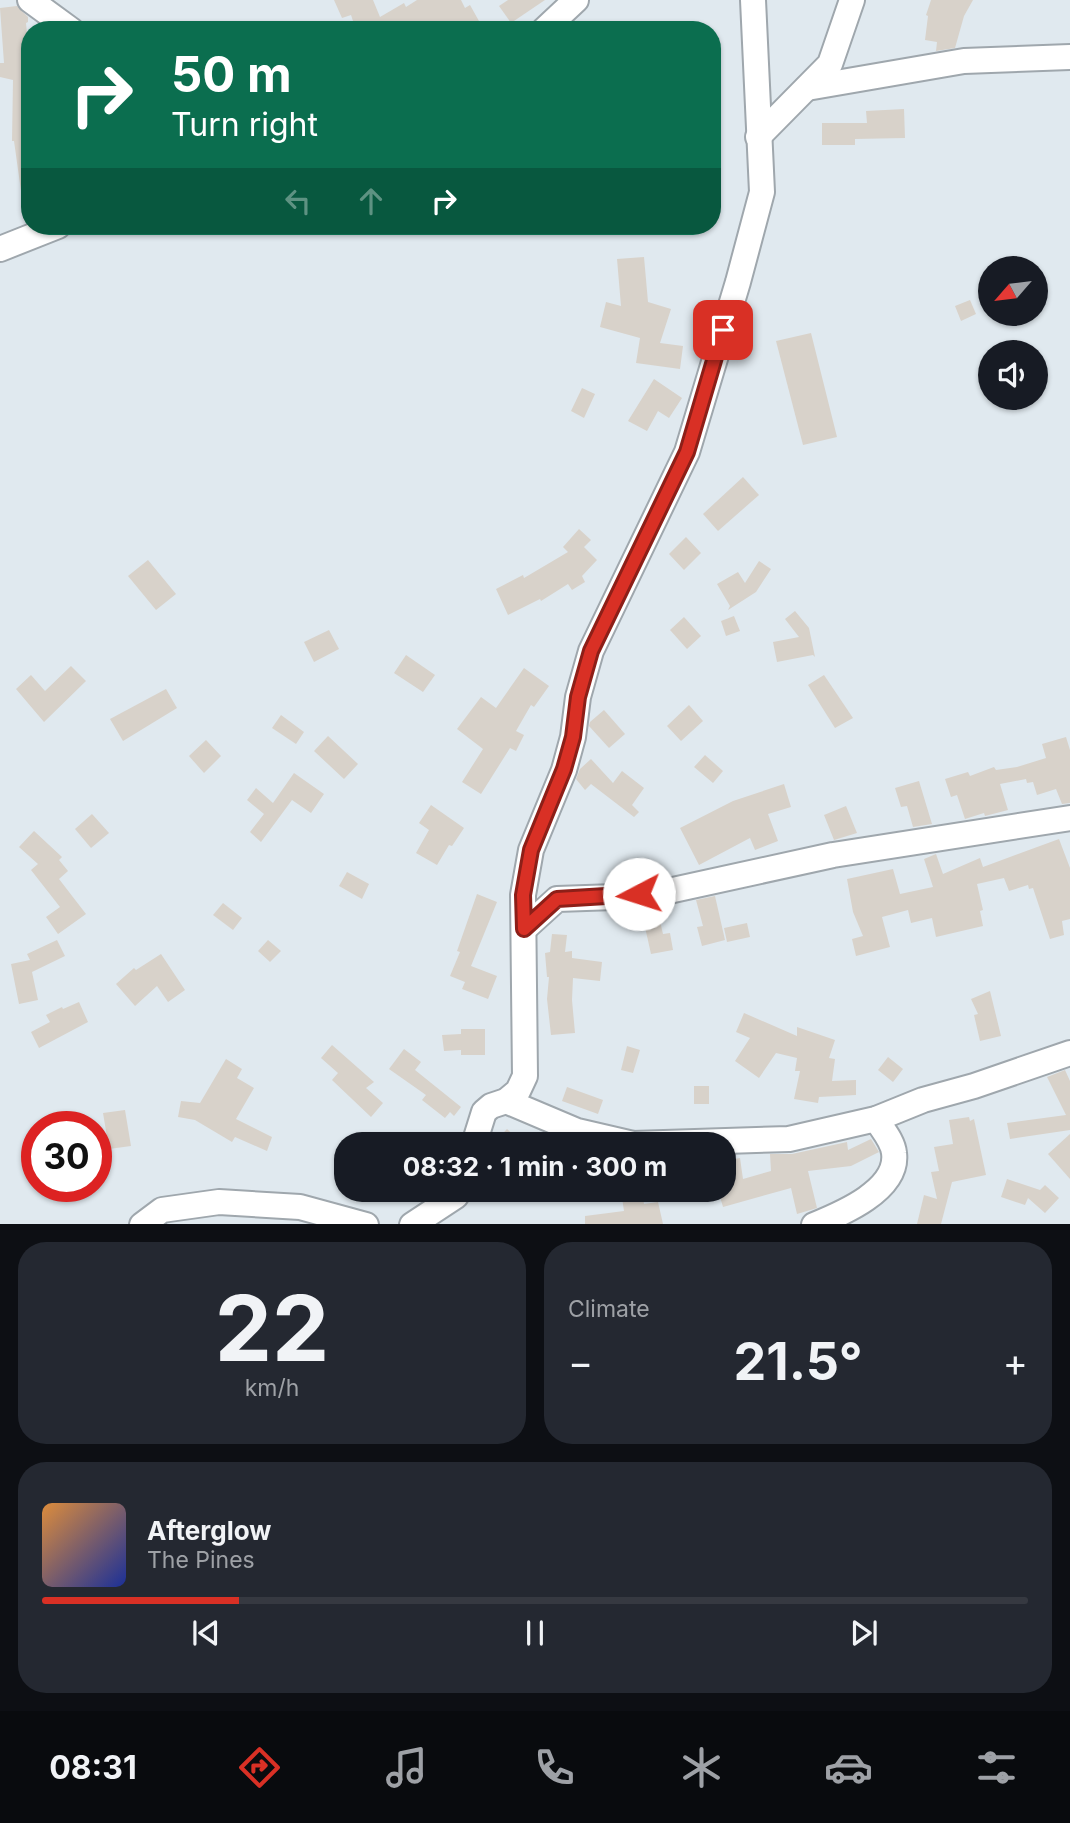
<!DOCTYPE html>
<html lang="en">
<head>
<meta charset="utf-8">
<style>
  :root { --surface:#171b24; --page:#242831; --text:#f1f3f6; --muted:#9ea1a6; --line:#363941; --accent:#d93025 }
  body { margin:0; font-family:Inter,sans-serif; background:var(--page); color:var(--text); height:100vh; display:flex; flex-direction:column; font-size:26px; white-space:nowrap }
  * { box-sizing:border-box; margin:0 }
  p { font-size:23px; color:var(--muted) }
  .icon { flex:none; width:38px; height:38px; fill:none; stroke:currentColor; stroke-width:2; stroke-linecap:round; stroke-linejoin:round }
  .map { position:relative; height:1224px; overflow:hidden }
  .drawer { display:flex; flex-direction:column; gap:18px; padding:18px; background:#0d0f14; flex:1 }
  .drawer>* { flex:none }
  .hud { position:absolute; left:21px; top:21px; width:700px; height:214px; border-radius:28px; box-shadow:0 2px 5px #0004; background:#0b6e4f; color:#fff; overflow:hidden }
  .needle { width:46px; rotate:242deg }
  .buttons { position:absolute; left:978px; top:256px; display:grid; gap:14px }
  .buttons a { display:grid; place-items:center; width:70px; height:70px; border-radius:50%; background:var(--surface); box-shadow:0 2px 5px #0004; font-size:35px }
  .speed { position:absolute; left:21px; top:1111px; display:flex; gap:14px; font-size:35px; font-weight:700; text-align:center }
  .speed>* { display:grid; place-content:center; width:91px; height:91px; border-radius:50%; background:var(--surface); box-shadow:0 2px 5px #0004; line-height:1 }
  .speed .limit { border:10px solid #d22; background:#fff; color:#111 }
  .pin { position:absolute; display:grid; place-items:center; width:60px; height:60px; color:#fff; margin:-30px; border-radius:14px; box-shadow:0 4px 10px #0006 }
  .me { position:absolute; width:77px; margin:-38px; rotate:265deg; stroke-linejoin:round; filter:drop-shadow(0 0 5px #0008) }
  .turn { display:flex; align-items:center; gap:24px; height:147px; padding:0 35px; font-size:32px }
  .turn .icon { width:91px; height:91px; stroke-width:2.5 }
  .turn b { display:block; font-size:49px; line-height:60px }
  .lanes { display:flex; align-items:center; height:66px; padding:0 35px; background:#0003; justify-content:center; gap:35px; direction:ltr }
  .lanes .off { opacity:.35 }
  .big { font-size:52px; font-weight:700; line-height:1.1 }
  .drawer .card { flex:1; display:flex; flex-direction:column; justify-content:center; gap:10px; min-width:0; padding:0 24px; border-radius:28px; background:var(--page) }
  .drawer .dial { align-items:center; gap:0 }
  .dial b { font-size:91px; line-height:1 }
  .song { display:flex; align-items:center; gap:21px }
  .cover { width:84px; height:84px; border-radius:10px; background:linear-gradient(135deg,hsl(30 70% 55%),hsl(230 70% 35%)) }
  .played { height:7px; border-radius:4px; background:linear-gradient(90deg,var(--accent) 20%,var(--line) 20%) }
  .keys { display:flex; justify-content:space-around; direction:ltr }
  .heat { display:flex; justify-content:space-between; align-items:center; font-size:38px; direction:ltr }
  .drawer .tiles { flex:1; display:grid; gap:18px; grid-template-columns:1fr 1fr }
  .card:last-child { grid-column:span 2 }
  .trip { position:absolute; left:334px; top:1132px; width:402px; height:70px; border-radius:28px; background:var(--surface); box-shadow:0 2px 5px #0004; font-weight:700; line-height:70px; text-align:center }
  .tabs { display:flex; height:112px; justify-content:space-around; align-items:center; background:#090b0e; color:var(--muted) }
  .tabs .icon { width:49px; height:49px }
  .tabs .on { color:var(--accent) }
  .tabs b { font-size:32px; color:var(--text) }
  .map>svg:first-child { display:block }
</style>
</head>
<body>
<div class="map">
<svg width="1070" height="1225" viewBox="0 0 1070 1225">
  <rect width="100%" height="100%" fill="#e0e9ef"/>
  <!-- building -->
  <g fill="#d8d2ca">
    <polygon points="334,0 373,0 380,17 404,3 406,7 417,0 461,0 465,8 470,5 484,30 356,30 351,15 342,18"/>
    <polygon points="508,0 545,0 511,23 499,6"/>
    <polygon points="931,0 973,0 964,16 955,48 936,51 937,42 925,40 928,16 926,15"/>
    <polygon points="17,6 28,17 28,22 26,23 30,65 30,191 21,191 14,141 12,141 13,80 0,77 0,63 4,63 0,8"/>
    <polygon points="904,109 905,138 855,139 855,145 822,145 822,123 867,123 866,111"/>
    <polygon points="644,257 648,302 671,309 660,343 683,346 680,369 636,363 640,338 600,327 606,302 621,306 617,259"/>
    <polygon points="970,300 976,314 961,321 955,306"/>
    <polygon points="811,333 837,437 803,445 776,341"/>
    <polygon points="654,379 682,398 669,418 658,411 647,431 628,421"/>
    <polygon points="582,388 595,394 584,418 571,411"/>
    <polygon points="743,477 759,495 718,531 703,514"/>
    <polygon points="579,529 591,540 584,547 597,560 582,576 585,582 572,590 568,584 541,601 540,599 508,615 496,589 523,575 524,578 568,552 563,547"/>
    <polygon points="686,537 701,553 684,570 669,554"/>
    <polygon points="148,560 176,594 156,610 128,576"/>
    <polygon points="759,561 771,569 756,592 728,610 730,606 717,584 738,572 745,583"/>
    <polygon points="795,611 809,628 815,657 813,655 777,662 773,642 799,637 785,619"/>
    <polygon points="734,616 740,631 726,636 721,621"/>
    <polygon points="684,617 701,636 687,649 670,630"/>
    <polygon points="329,630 339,649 314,662 304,642"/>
    <polygon points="406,655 435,675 423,692 394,673"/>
    <polygon points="71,666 86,681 44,722 16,689 31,675 45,691"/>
    <polygon points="524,668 549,686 534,707 531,705 516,731 524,735 516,751 510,748 481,794 462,782 483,749 457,729 481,697 496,708"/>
    <polygon points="824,675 853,718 835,728 808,685"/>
    <polygon points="166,689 177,708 123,741 110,719"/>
    <polygon points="689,705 703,721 681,741 667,726"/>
    <polygon points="604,710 625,734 609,748 589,726 590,722"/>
    <polygon points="281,715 304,732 296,744 272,728"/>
    <polygon points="328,736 358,764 344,779 314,751"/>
    <polygon points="1066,737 1070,750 1070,803 1062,804 1056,789 1037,795 1033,782 1027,783 1026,779 1000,784 1008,810 985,816 984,813 965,819 957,795 951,797 945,779 968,772 970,776 994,767 996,770 1017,767 1046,758 1042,744"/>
    <polygon points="206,740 221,756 204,773 189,756"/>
    <polygon points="705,755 723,771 713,783 694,767"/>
    <polygon points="591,759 613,783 622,771 644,788 632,805 639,812 634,817 591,784 585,790 576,779 580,769"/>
    <polygon points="294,773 324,794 311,813 292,800 261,842 250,832 264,814 247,800 256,788 273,803"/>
    <polygon points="919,781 932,824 913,827 907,806 901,807 895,788"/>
    <polygon points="784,784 791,807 768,814 778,841 755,850 750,838 699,865 680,828 733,801"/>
    <polygon points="431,805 464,828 452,846 449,845 437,865 416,853 429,830 419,823"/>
    <polygon points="846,806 857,833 834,840 824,815"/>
    <polygon points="92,814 109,833 91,848 75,829"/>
    <polygon points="34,831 62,857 59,860 68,871 59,879 86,914 58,934 46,917 60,907 31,870 38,864 19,847"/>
    <polygon points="1059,839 1070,868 1070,919 1062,921 1064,935 1050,939 1033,888 1029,889 1028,885 1009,891 1004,878 977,884 983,910 980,911 983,926 936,937 932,918 911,923 908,910 882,917 890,947 856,956 852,939 863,936 853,912 847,879 893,869 900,894 933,887 924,859 936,854 943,874 980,858 983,867"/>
    <polygon points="347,872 369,884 362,899 339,886"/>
    <polygon points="477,894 497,902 471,966 497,976 488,999 462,989 465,982 450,976 460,952 457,951"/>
    <polygon points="715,896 725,940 702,946 697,927 703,926 696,900"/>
    <polygon points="223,903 242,918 233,930 213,915"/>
    <polygon points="657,908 663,934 670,933 673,950 651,954 641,909"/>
    <polygon points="747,923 750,937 727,942 724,928"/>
    <polygon points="552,934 567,935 565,952 572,951 572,958 602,962 600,981 573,978 572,1000 575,1033 551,1035 547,999 549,977 547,977 545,953 550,952"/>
    <polygon points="57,940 65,956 32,972 38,1000 19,1004 11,964 30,960 27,954"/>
    <polygon points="268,940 281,951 270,962 258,951"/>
    <polygon points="161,954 185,990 168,1002 157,986 135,1006 116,984 134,968 136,970"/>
    <polygon points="990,991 1001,1036 980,1041 974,1015 978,1014 971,999"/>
    <polygon points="79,1002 88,1022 39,1048 31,1032 50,1022 46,1015 62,1007 63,1009"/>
    <polygon points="744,1013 797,1036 797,1027 835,1040 829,1058 835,1059 832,1081 856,1080 856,1095 819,1097 818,1103 794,1099 800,1071 795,1071 797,1058 776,1053 759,1078 735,1061 750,1038 736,1032"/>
    <polygon points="461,1029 485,1029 485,1055 461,1055 461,1050 444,1051 442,1035 461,1034"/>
    <polygon points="332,1045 374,1082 366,1088 383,1103 371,1117 332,1080 338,1073 321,1058"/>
    <polygon points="627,1046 640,1050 633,1073 621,1070"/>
    <polygon points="404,1049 421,1062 415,1070 461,1107 454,1116 450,1112 445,1118 422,1100 426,1095 389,1069"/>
    <polygon points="888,1057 903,1069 893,1082 878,1070"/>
    <polygon points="226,1059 242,1069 237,1078 254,1088 236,1119 272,1137 267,1151 235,1137 232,1142 195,1120 178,1117 181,1101 200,1103"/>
    <polygon points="1065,1070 1070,1081 1070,1130 1010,1139 1007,1123 1066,1115 1047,1077"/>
    <rect x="694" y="1086" width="15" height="18"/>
    <polygon points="567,1087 603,1100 598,1114 562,1101"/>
    <polygon points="125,1110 131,1146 109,1149 103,1113"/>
    <polygon points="969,1117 970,1121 974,1119 986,1175 952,1182 941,1224 917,1224 924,1195 937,1199 931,1172 939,1171 934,1147 953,1144 949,1120"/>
    <polygon points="507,1129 524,1144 493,1144"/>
    <polygon points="1070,1134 1070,1179 1048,1154"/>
    <polygon points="871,1139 879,1152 851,1166 808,1171 817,1208 797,1214 791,1188 723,1207 718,1190 724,1190 724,1161 740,1158 743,1179 771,1171 770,1154 792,1154 847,1142 848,1150"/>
    <polygon points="1007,1179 1040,1190 1045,1185 1059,1198 1045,1213 1028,1198 1025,1205 1001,1197"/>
    <polygon points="642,1190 644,1204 658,1202 663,1224 585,1224 585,1216 624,1211 621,1191"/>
  </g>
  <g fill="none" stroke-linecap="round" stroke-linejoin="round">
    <defs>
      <g id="minor">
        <polyline points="30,0 71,30"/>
        <polyline points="544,30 576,0"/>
        <polyline points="807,88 964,61 1070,57"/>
        <polyline points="758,137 830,64 852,0"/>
        <polyline points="0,249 58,226"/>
        <polyline points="524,929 557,899 615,897 664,892 833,855 1070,818"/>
        <polyline points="506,1101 577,1131 633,1144 789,1139 876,1119 923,1100 974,1086 1070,1053"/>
        <polyline points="474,1144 484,1112 491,1106 506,1101 518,1091 525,1076 523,895 531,850 564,770 573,737 578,697 591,651 687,452 738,282 762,192 753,0"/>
        <polyline points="142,1225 162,1210 219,1202 300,1207 366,1225"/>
        <polyline points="412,1225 456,1196 459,1190"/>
        <path d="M814 1225C841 1214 899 1190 894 1153 893 1141 882 1129 876 1119"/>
      </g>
    </defs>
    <!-- minor casing -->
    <use href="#minor" stroke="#9fa7ad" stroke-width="28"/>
    <!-- minor -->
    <use href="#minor" stroke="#fff" stroke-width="24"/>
  </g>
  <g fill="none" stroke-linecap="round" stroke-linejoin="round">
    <defs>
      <polyline id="route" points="639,894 557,899 524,929 523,895 531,850 564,769 573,737 578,697 591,651 687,452 723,330"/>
    </defs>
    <!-- route casing -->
    <use href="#route" stroke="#8d1f18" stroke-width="18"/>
    <!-- route -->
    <use href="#route" stroke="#d93025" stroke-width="12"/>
  </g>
</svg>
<div class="buttons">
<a><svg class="needle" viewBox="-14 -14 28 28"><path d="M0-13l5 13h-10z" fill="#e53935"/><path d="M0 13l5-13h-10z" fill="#9ea1a6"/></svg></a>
<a><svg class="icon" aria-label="sound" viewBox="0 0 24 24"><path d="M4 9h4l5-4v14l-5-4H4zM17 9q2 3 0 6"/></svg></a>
</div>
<div class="speed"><div class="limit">30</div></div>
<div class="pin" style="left:723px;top:330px;background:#d93025"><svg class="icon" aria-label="arrive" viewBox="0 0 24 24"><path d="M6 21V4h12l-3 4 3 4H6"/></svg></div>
<svg class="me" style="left:639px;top:894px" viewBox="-20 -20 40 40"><circle r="19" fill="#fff"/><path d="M0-13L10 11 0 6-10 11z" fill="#d93025"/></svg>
<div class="trip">08:32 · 1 min · 300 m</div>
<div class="hud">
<div class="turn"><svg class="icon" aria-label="right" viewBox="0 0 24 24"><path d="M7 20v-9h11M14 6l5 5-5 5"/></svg><div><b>50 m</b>Turn right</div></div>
<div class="lanes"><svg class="icon off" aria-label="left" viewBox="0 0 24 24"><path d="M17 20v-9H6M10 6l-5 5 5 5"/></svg><svg class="icon off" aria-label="ahead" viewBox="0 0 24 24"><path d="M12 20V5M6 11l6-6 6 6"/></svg><svg class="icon" aria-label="right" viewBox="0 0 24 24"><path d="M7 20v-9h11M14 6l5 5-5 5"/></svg></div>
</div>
</div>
<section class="drawer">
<div class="tiles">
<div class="card dial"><b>22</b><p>km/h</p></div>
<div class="card"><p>Climate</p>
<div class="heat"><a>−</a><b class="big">21.5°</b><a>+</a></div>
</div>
<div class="card">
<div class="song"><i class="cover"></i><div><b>Afterglow</b><p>The Pines</p></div></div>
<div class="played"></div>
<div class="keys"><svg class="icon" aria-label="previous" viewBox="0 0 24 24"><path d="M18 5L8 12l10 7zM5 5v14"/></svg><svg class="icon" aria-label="pause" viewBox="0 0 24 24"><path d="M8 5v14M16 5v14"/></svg><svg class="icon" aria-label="next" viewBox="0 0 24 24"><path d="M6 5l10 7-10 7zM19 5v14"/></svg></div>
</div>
</div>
</section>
<nav class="tabs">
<b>08:31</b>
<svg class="icon on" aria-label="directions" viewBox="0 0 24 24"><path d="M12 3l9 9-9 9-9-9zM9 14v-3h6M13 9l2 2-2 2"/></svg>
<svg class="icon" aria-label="music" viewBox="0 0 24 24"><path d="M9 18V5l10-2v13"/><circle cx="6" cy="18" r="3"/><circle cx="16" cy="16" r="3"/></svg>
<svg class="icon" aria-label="phone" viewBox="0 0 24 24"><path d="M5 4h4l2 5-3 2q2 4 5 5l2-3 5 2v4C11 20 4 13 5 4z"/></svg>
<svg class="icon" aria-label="climate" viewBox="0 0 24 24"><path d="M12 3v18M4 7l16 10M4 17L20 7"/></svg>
<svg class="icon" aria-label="car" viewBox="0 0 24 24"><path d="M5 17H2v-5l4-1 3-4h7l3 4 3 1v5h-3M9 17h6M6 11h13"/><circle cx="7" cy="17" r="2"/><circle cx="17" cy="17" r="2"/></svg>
<svg class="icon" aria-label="filters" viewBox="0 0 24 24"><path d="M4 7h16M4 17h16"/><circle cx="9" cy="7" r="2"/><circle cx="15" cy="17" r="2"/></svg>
</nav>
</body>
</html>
